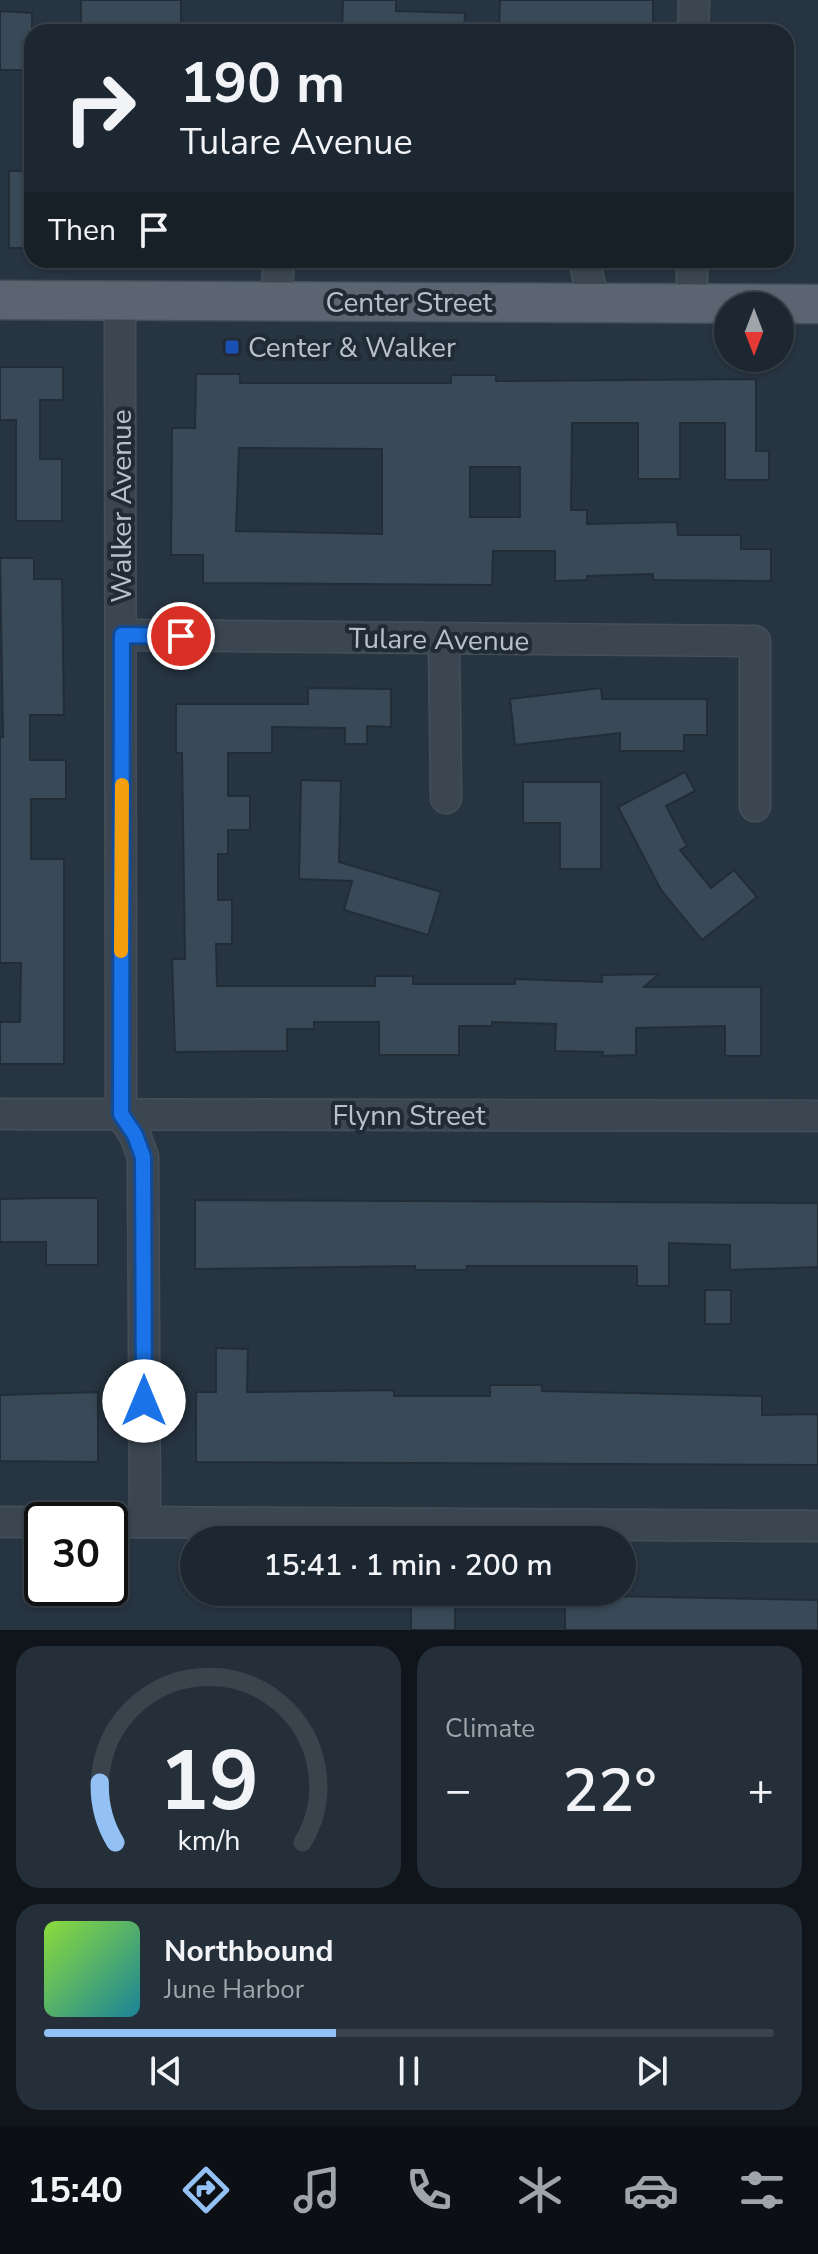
<!DOCTYPE html>
<html lang="en">
<head>
<meta charset="utf-8">
<style>
  :root { --surface:#1d2731; --page:#252f39; --text:#f1f3f6; --muted:#a0a5ab; --line:#3b444d; --accent:#93c1f5 }
  body { margin:0; font-family:"Nunito Sans",sans-serif; background:var(--page); color:var(--text); height:100vh; display:flex; flex-direction:column; font-size:30px; white-space:nowrap }
  * { box-sizing:border-box; margin:0 }
  p { font-size:26px; color:var(--muted) }
  .icon { flex:none; width:44px; height:44px; fill:none; stroke:currentColor; stroke-width:2; stroke-linecap:round; stroke-linejoin:round }
  .map { position:relative; height:1630px; overflow:hidden }
  .sheet { display:flex; flex-direction:column; gap:16px; padding:16px; background:#10151b; flex:1 }
  .sheet>* { flex:none }
  .guide { position:absolute; left:24px; top:24px; width:770px; height:244px; border-radius:24px; box-shadow:0 2px 6px #0004,0 0 0 2px var(--line); background:#1d2731; color:var(--text); overflow:hidden }
  .needle { width:52px; rotate:180deg }
  .tools { position:absolute; left:714px; top:292px; display:grid; gap:16px }
  .tools a { display:grid; place-items:center; width:80px; height:80px; border-radius:50%; background:var(--surface); box-shadow:0 2px 6px #0004,0 0 0 2px var(--line); font-size:40px }
  .speed { position:absolute; left:24px; top:1502px; display:flex; gap:16px; font-size:40px; font-weight:700; text-align:center }
  .speed>* { display:grid; place-content:center; width:104px; height:104px; border-radius:50%; background:var(--surface); box-shadow:0 2px 6px #0004,0 0 0 2px var(--line); line-height:1 }
  .speed .limit { border:4px solid #111; border-radius:12px; background:#fff; color:#111 }
  .pin { position:absolute; display:grid; place-items:center; width:68px; height:68px; color:#fff; margin:-34px; border:4px solid #fff; border-radius:50%; box-shadow:0 2px 8px #0007 }
  .me { position:absolute; width:88px; margin:-44px; rotate:0deg; stroke-linejoin:round; filter:drop-shadow(0 0 6px #0008) }
  .turn { display:flex; align-items:center; gap:28px; height:168px; padding:0 24px; font-size:36px }
  .turn .icon { width:104px; height:104px; stroke-width:2.5 }
  .turn b { display:block; font-size:56px; line-height:68px }
  .then { display:flex; align-items:center; height:76px; padding:0 24px; background:#0003; gap:16px; font-size:30px }
  .big { font-size:60px; font-weight:600; line-height:1.1 }
  .sheet .card { flex:1; display:flex; flex-direction:column; justify-content:center; gap:12px; min-width:0; padding:0 28px; border-radius:24px; background:var(--page) }
  .sheet .dial { align-items:center; gap:0 }
  .dial svg { height:208px; overflow:visible; fill:none; stroke:var(--line); stroke-width:7; stroke-linecap:round; text-anchor:middle }
  .dial text { fill:var(--text); stroke:none }
  .song { display:flex; align-items:center; gap:24px }
  .cover { width:96px; height:96px; border-radius:12px; background:linear-gradient(135deg,hsl(90 70% 55%),hsl(190 70% 35%)) }
  .played { height:8px; border-radius:4px; background:linear-gradient(90deg,var(--accent) 40%,var(--line) 40%) }
  .keys { display:flex; justify-content:space-around; direction:ltr }
  .heat { display:flex; justify-content:space-between; align-items:center; font-size:44px; direction:ltr }
  .sheet .tiles { flex:1; display:grid; gap:16px; grid-template-columns:1fr 1fr }
  .card:last-child { grid-column:span 2 }
  .trip { position:absolute; left:180px; top:1526px; width:456px; height:80px; border-radius:40px; background:var(--surface); box-shadow:0 2px 6px #0004,0 0 0 2px var(--line); font-weight:600; line-height:80px; text-align:center }
  .tab-bar { display:flex; height:128px; justify-content:space-around; align-items:center; background:#0c1014; color:var(--muted) }
  .tab-bar .icon { width:56px; height:56px }
  .tab-bar .selected { color:var(--accent) }
  .tab-bar b { font-size:36px; color:var(--text) }
  .map>svg:first-child { display:block }
</style>
</head>
<body>
<div class="map">
<svg width="818" height="1630" viewBox="0 0 818 1630">
  <rect width="100%" height="100%" fill="#273441"/>
  <!-- building -->
  <g fill="#394957" stroke="#222d38" stroke-width="2" fill-rule="evenodd">
    <rect x="81" y="0" width="100" height="32"/>
    <polygon points="343,0 396,0 396,11 465,13 464,32 342,32"/>
    <polygon points="500,0 653,0 653,32 499,32"/>
    <polygon points="0,11 32,13 32,70 0,70"/>
    <rect x="9" y="171" width="23" height="77"/>
    <polygon points="0,367 63,367 63,400 40,400 40,459 62,459 62,521 16,521 16,420 0,420"/>
    <path d="M196 374H240V383H451V375H496V381L756 379V451H769V480H725V423H680V479H638V423H572L571 510H587V524L677 522 678 535H741V549H771V581L653 580V574L587 576V580L555 581V551H493L492 585 203 583V555H171L172 428H195ZM239 448 382 449V534L236 531ZM470 467H520V517H470Z"/>
    <polygon points="0,558 34,558 34,579 62,579 64,715 30,715 30,760 66,760 66,799 31,799 31,859 64,859 64,1064 0,1064 0,1022 20,1022 21,963 0,963 0,737 3,737"/>
    <polygon points="308,688 391,689 391,727 367,726 367,744 345,744 345,728 272,727 272,753 228,753 228,796 250,796 250,830 228,830 228,854 218,854 218,900 232,900 232,944 216,944 217,986 375,986 375,976 413,976 413,984 515,984 515,979 602,982 602,975 659,974 644,987 761,987 761,1056 725,1056 725,1026 636,1028 636,1055 603,1056 603,1052 555,1051 556,1024 492,1022 492,1026 459,1026 459,1055 379,1055 379,1022 314,1022 314,1029 287,1029 287,1051 175,1052 172,959 185,959 182,753 176,753 176,704 308,704"/>
    <polygon points="601,688 602,699 707,699 707,735 684,735 684,751 620,751 620,733 515,745 510,699"/>
    <polygon points="685,772 695,791 666,806 687,846 680,850 711,888 734,870 757,897 702,940 661,890 618,807"/>
    <polygon points="301,780 341,781 339,862 441,892 428,935 344,910 352,881 299,879"/>
    <polygon points="523,782 601,782 601,869 560,869 560,823 523,823"/>
    <polygon points="46,1198 98,1198 98,1265 46,1265 46,1242 0,1242 0,1199"/>
    <polygon points="195,1200 818,1203 818,1267 730,1270 730,1245 669,1243 669,1286 637,1286 637,1266 467,1266 467,1270 415,1270 415,1266 195,1269"/>
    <rect x="705" y="1290" width="26" height="34"/>
    <polygon points="216,1348 248,1349 247,1392 394,1390 394,1396 490,1396 490,1385 542,1385 542,1391 762,1396 762,1415 818,1414 818,1465 196,1462 196,1392 216,1392"/>
    <polygon points="98,1392 98,1462 0,1461 0,1395"/>
    <polygon points="565,1592 607,1592 607,1596 818,1600 818,1630 565,1630"/>
    <rect x="411" y="1597" width="44" height="33"/>
  </g>
  <g fill="none" stroke-linecap="round" stroke-linejoin="round">
    <defs>
      <g id="minor">
        <polyline points="693,32 694,0"/>
        <polyline points="584,260 594,303"/>
        <polyline points="120,300 121,1114 135,1135 143,1157 145,1522"/>
        <polyline points="276,301 279,260"/>
        <polyline points="692,303 692,260"/>
        <polyline points="122,635 755,641 755,806"/>
        <polyline points="444,640 446,798"/>
        <polyline points="0,1114 818,1116"/>
        <polyline points="0,1522 42,1522"/>
        <polyline points="110,1522 818,1526"/>
      </g>
      <polyline id="major" points="0,300 818,304"/>
    </defs>
    <!-- minor casing -->
    <use href="#minor" stroke="#454f5a" stroke-width="33"/>
    <!-- major casing -->
    <use href="#major" stroke="#454f5a" stroke-width="41"/>
    <!-- minor -->
    <use href="#minor" stroke="#3b4651" stroke-width="30"/>
    <!-- major -->
    <use href="#major" stroke="#5a6571" stroke-width="38"/>
  </g>
  <g fill="none" stroke-linecap="round" stroke-linejoin="round">
    <defs>
      <polyline id="route" points="144,1401 143,1157 135,1135 121,1114 122,635 181,636"/>
    </defs>
    <!-- route casing -->
    <use href="#route" stroke="#114b97" stroke-width="20"/>
    <!-- route -->
    <use href="#route" stroke="#1a73e8" stroke-width="14"/>
    <!-- slow -->
    <polyline stroke="#f59e0b" stroke-width="14" points="121,951 122,785"/>
  </g>
  <!-- markers -->
  <rect fill="#1a4fb4" stroke="#202b36" stroke-width="3" x="224" y="339" width="16" height="16" rx="4"/>
  <g text-anchor="middle" stroke-width="8" stroke-linejoin="round" paint-order="stroke">
    <!-- street labels -->
    <g font-size="28" fill="#b8c1cb" stroke="#202b36">
      <text x="409" y="312">Center Street</text>
      <text transform="translate(121 506) rotate(-90)" y="10">Walker Avenue</text>
      <text transform="translate(439 639) rotate(1)" y="10">Tulare Avenue</text>
      <text x="409" y="1125">Flynn Street</text>
    </g>
    <!-- poi labels -->
    <g font-size="28" fill="#b8c1cb" stroke="#202b36" text-anchor="start">
      <text x="248" y="357">Center &amp; Walker</text>
    </g>
  </g>
</svg>
<div class="tools">
<a><svg class="needle" viewBox="-14 -14 28 28"><path d="M0-13l5 13h-10z" fill="#e53935"/><path d="M0 13l5-13h-10z" fill="#a0a5ab"/></svg></a>
</div>
<div class="speed"><div class="limit">30</div></div>
<div class="pin" style="left:181px;top:636px;background:#d93025"><svg class="icon" aria-label="arrive" viewBox="0 0 24 24"><path d="M6 21V4h12l-3 4 3 4H6"/></svg></div>
<svg class="me" style="left:144px;top:1401px" viewBox="-20 -20 40 40"><circle r="19" fill="#fff"/><path d="M0-13L10 11 0 6-10 11z" fill="#1a73e8"/></svg>
<div class="trip">15:41 · 1 min · 200 m</div>
<div class="guide">
<div class="turn"><svg class="icon" aria-label="right" viewBox="0 0 24 24"><path d="M7 20v-9h11M14 6l5 5-5 5"/></svg><div><b>190 m</b>Tulare Avenue</div></div>
<div class="then">Then<svg class="icon" aria-label="arrive" viewBox="0 0 24 24"><path d="M6 21V4h12l-3 4 3 4H6"/></svg></div>
</div>
</div>
<section class="sheet">
<div class="tiles">
<div class="card dial"><svg viewBox="0 0 100 80">
<path d="M14 69A42 42 0 1 1 86 69"/>
<path d="M14 69A42 42 0 0 1 8 46" stroke="#93c1f5"/>
<text x="50" y="56" font-size="32" font-weight="700">19</text>
<text x="50" y="72" font-size="11">km/h</text>
</svg></div>
<div class="card"><p>Climate</p>
<div class="heat"><a>−</a><b class="big">22°</b><a>+</a></div>
</div>
<div class="card">
<div class="song"><i class="cover"></i><div><b>Northbound</b><p>June Harbor</p></div></div>
<div class="played"></div>
<div class="keys"><svg class="icon" aria-label="previous" viewBox="0 0 24 24"><path d="M18 5L8 12l10 7zM5 5v14"/></svg><svg class="icon" aria-label="pause" viewBox="0 0 24 24"><path d="M8 5v14M16 5v14"/></svg><svg class="icon" aria-label="next" viewBox="0 0 24 24"><path d="M6 5l10 7-10 7zM19 5v14"/></svg></div>
</div>
</div>
</section>
<nav class="tab-bar">
<b>15:40</b>
<svg class="icon selected" aria-label="directions" viewBox="0 0 24 24"><path d="M12 3l9 9-9 9-9-9zM9 14v-3h6M13 9l2 2-2 2"/></svg>
<svg class="icon" aria-label="music" viewBox="0 0 24 24"><path d="M9 18V5l10-2v13"/><circle cx="6" cy="18" r="3"/><circle cx="16" cy="16" r="3"/></svg>
<svg class="icon" aria-label="phone" viewBox="0 0 24 24"><path d="M5 4h4l2 5-3 2q2 4 5 5l2-3 5 2v4C11 20 4 13 5 4z"/></svg>
<svg class="icon" aria-label="climate" viewBox="0 0 24 24"><path d="M12 3v18M4 7l16 10M4 17L20 7"/></svg>
<svg class="icon" aria-label="car" viewBox="0 0 24 24"><path d="M5 17H2v-5l4-1 3-4h7l3 4 3 1v5h-3M9 17h6M6 11h13"/><circle cx="7" cy="17" r="2"/><circle cx="17" cy="17" r="2"/></svg>
<svg class="icon" aria-label="filters" viewBox="0 0 24 24"><path d="M4 7h16M4 17h16"/><circle cx="9" cy="7" r="2"/><circle cx="15" cy="17" r="2"/></svg>
</nav>
</body>
</html>
